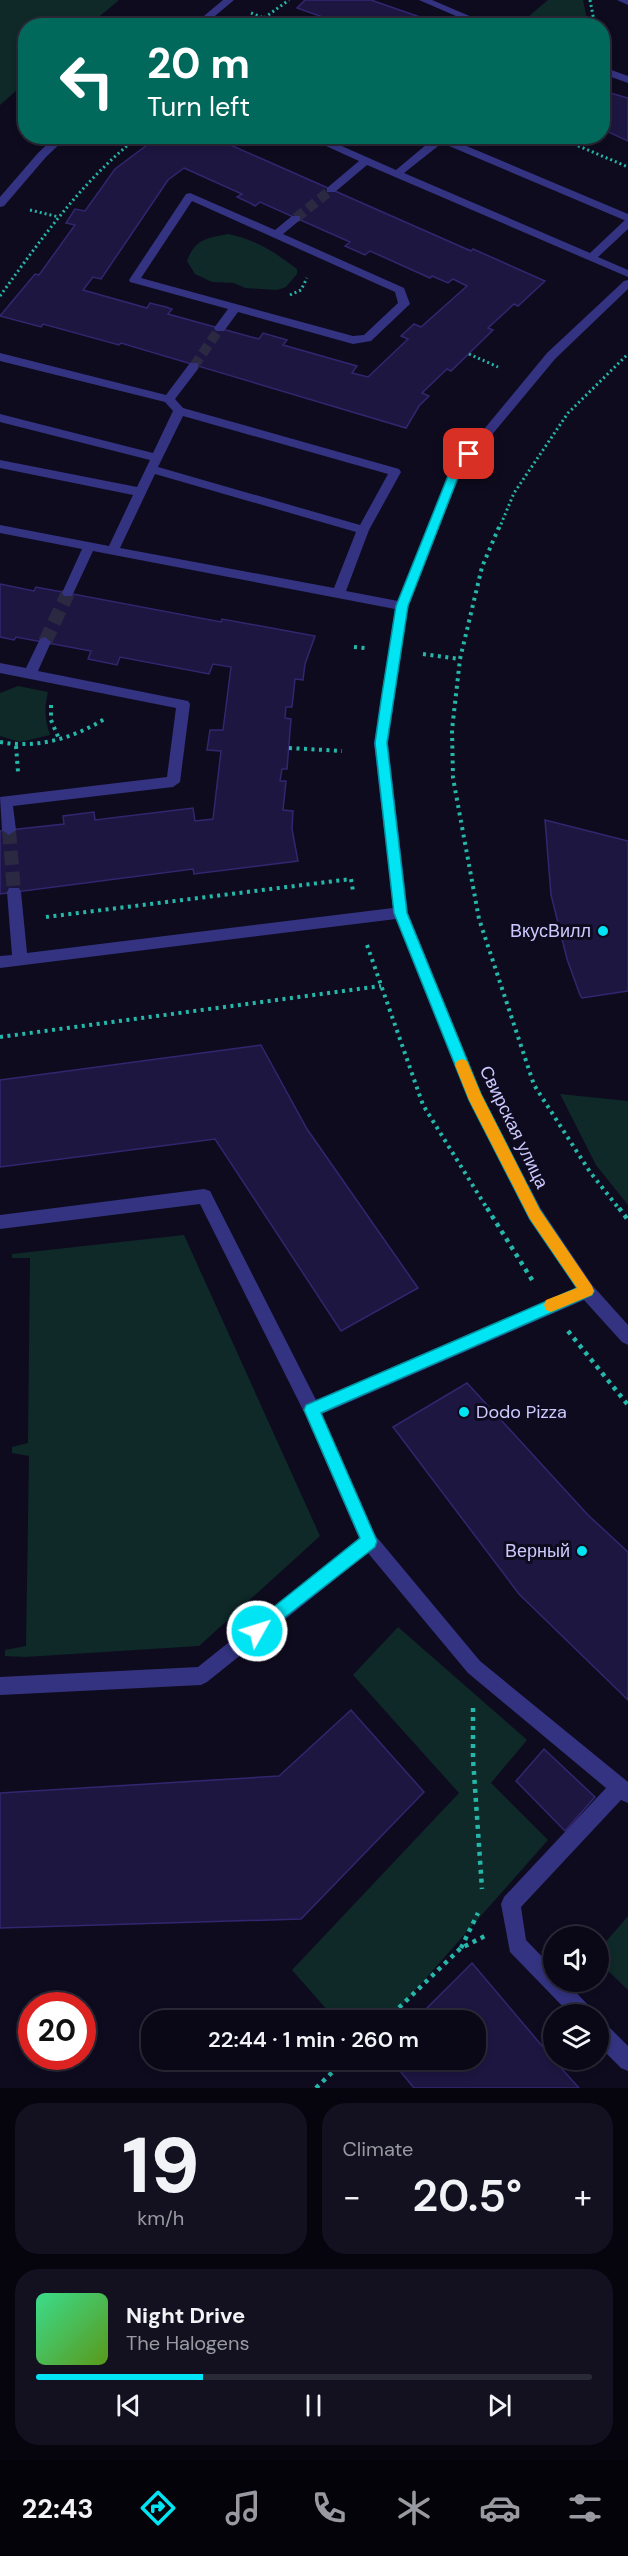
<!DOCTYPE html>
<html lang="en">
<head>
<meta charset="utf-8">
<style>
  :root { --surface:#0a0817; --page:#131120; --text:#f1f3f6; --muted:#999aa1; --line:#2a2936; --accent:#00e4f4 }
  body { margin:0; font-family:"DM Sans",sans-serif; background:var(--page); color:var(--text); height:100vh; display:flex; flex-direction:column; font-size:22px; white-space:nowrap }
  * { box-sizing:border-box; margin:0 }
  p { font-size:20px; color:var(--muted) }
  .icon { flex:none; width:33px; height:33px; fill:none; stroke:currentColor; stroke-width:2; stroke-linecap:round; stroke-linejoin:round }
  .map { position:relative; height:2088px; overflow:hidden }
  .drawer { display:flex; flex-direction:column; gap:15px; padding:15px; background:#06040d; flex:1 }
  .drawer>* { flex:none }
  .hud { position:absolute; left:18px; top:18px; width:592px; height:126px; border-radius:24px; box-shadow:0 3px 9px #0003,0 0 0 2px var(--line); background:#00695c; color:#fff; overflow:hidden }
  .fabs { position:absolute; left:543px; top:1926px; display:grid; gap:12px }
  .fabs a { display:grid; place-items:center; width:66px; height:66px; border-radius:50%; background:var(--surface); box-shadow:0 3px 9px #0003,0 0 0 2px var(--line); font-size:30px }
  .speed { position:absolute; left:18px; top:1992px; display:flex; gap:12px; font-size:30px; font-weight:700; text-align:center }
  .speed>* { display:grid; place-content:center; width:78px; height:78px; border-radius:50%; background:var(--surface); box-shadow:0 3px 9px #0003,0 0 0 2px var(--line); line-height:1 }
  .speed .limit { border:9px solid #d22; background:#fff; color:#111 }
  .pin { position:absolute; display:grid; place-items:center; width:51px; height:51px; color:#fff; margin:-26px; border-radius:12px; box-shadow:0 3px 9px #0006 }
  .me { position:absolute; width:66px; margin:-33px; rotate:51deg; stroke-linejoin:round; filter:drop-shadow(0 0 4px #0008) }
  .turn { display:flex; align-items:center; gap:21px; height:126px; padding:0 30px; font-size:27px }
  .turn .icon { width:78px; height:78px; stroke-width:2.5 }
  .turn b { display:block; font-size:42px; line-height:51px }
  .big { font-size:45px; font-weight:600; line-height:1.1 }
  .drawer .widget { flex:1; display:flex; flex-direction:column; justify-content:center; gap:9px; min-width:0; padding:0 21px; border-radius:24px; background:var(--page) }
  .drawer .dial { align-items:center; gap:0 }
  .dial b { font-size:78px; line-height:1 }
  .song { display:flex; align-items:center; gap:18px }
  .cover { width:72px; height:72px; border-radius:9px; background:linear-gradient(135deg,hsl(150 70% 55%),hsl(90 70% 35%)) }
  .played { height:6px; border-radius:3px; background:linear-gradient(90deg,var(--accent) 30%,var(--line) 30%) }
  .keys { display:flex; justify-content:space-around; direction:ltr }
  .heat { display:flex; justify-content:space-between; align-items:center; font-size:33px; direction:ltr }
  .drawer .tiles { flex:1; display:grid; gap:15px; grid-template-columns:1fr 1fr }
  .widget:last-child { grid-column:span 2 }
  .trip { position:absolute; left:141px; top:2010px; width:345px; height:60px; border-radius:24px; background:var(--surface); box-shadow:0 3px 9px #0003,0 0 0 2px var(--line); font-weight:600; line-height:60px; text-align:center }
  .dock { display:flex; height:96px; justify-content:space-around; align-items:center; background:#040309; color:var(--muted) }
  .dock .icon { width:42px; height:42px }
  .dock .selected { color:var(--accent) }
  .dock b { font-size:27px; color:var(--text) }
  .map>svg:first-child { display:block }
</style>
</head>
<body>
<div class="map">
<svg width="628" height="2088" viewBox="0 0 628 2088">
  <rect width="100%" height="100%" fill="#0e0b1f"/>
  <!-- green -->
  <g fill="#0e2928">
    <polygon points="0,0 119,0 89,25 26,26 25,83 0,105"/>
    <polygon points="548,0 583,0 588,25 529,25 528,17"/>
    <path d="M228 234C255 239 276 253 297 269V274L286 287 277 290 245 288 234 283 212 282 195 274 187 261C195 239 207 238 228 234Z"/>
    <path d="M18 686 48 692C44 708 45 720 50 735L20 742 0 736V693Z"/>
    <polygon points="560,1094 628,1101 628,1205 596,1165"/>
    <polygon points="184,1235 320,1536 199,1646 25,1657 5,1656 5,1650 26,1646 29,1456 12,1453 12,1447 28,1443 30,1258 12,1258 12,1254"/>
    <polygon points="398,1627 527,1740 491,1783 548,1840 389,2020 336,2020 292,1970 459,1793 353,1675"/>
    <polygon points="628,1916 628,1990 599,1962 598,1951"/>
  </g>
  <!-- building -->
  <g fill="#1d1641" stroke="#32266f" stroke-width="1.5" fill-rule="evenodd">
    <polygon points="305,0 371,0 440,24 348,26 297,8"/>
    <polygon points="603,91 628,98 628,141 604,130 606,129 603,127"/>
    <path d="M159 136H210L471 251 473 249 545 281 518 306 514 304 488 328 493 330 451 371 447 369 422 393 429 396 419 406 406 428 121 343 119 345 43 324 41 327 0 316 35 274 39 275 75 225 66 223 75 209 85 211 115 169ZM184 168 242 194 237 197 250 203 255 206 260 202 350 242 345 246 365 255 370 251 430 278 432 276 448 283 453 279 467 286 421 327 414 324 401 336 408 339 368 377 352 373 357 366 283 345 287 340 263 333 259 339 168 314 172 309 166 307 150 303 147 308 83 290 93 277 101 279 168 180Z"/>
    <polygon points="0,584 34,591 36,587 221,622 222,619 315,636 305,664 303,680 295,679 292,707 286,707 285,718 291,719 287,769 282,769 280,781 286,781 283,810 293,811 292,829 298,861 194,874 193,869 0,894 0,831 64,824 63,816 94,812 95,820 193,808 195,821 213,819 221,751 207,750 210,730 223,730 231,667 213,664 209,674 120,657 117,665 88,659 91,651 16,637 14,640 0,637"/>
    <polygon points="545,820 628,841 628,991 582,998 580,995 567,959 551,895"/>
    <polygon points="261,1045 307,1129 418,1288 341,1331 215,1139 0,1167 0,1080"/>
    <polygon points="467,1383 588,1515 628,1552 628,1700 519,1594 393,1427"/>
    <polygon points="351,1710 424,1792 301,1919 0,1928 0,1793 279,1776"/>
    <polygon points="544,1749 595,1797 565,1831 516,1781"/>
    <polygon points="472,1963 554,2060 579,2088 414,2088 391,2060 476,2060 476,2020 415,2020"/>
  </g>
  <g fill="none" stroke-linecap="round" stroke-linejoin="round">
    <!-- minor-tunnel-far1 -->
    <g stroke="#2b2841" stroke-width="10" stroke-dasharray="10 5" stroke-linecap="butt">
      <polyline points="296,218 331,190"/>
      <polyline points="194,366 220,328"/>
    </g>
    <!-- minor-tunnel -->
    <g stroke="#2b2841" stroke-width="14" stroke-dasharray="14 7" stroke-linecap="butt">
      <polyline points="45,642 68,593"/>
      <polyline points="9,830 14,892"/>
    </g>
    <!-- path-far2 -->
    <g stroke="#25b7a9" stroke-width="3" stroke-dasharray="2 3" stroke-linecap="butt">
      <polyline points="590,0 595,26"/>
      <polyline points="251,13 264,18"/>
      <polyline points="254,26 264,18"/>
      <polyline points="282,26 264,18 289,0"/>
      <polyline points="555,136 628,167"/>
      <polyline points="30,210 59,217"/>
      <polyline points="290,295 301,290 307,278"/>
      <path d="M0 296C42 238 82 181 139 136"/>
      <polyline points="469,354 498,367"/>
      <polyline points="499,529 514,493 568,413 628,354"/>
    </g>
    <!-- path-far1 -->
    <g stroke="#25b7a9" stroke-width="4" stroke-dasharray="3 4.5" stroke-linecap="butt">
      <polyline points="499,527 482,567 460,659 452,730 453,778 479,919 534,1085 590,1172 620,1210"/>
      <polyline points="354,647 365,648"/>
      <polyline points="423,654 460,659"/>
      <polyline points="51,705 51,720 59,739"/>
      <path d="M0 742C38 749 74 738 106 718"/>
      <polyline points="16,746 18,772"/>
      <polyline points="289,748 342,751"/>
      <polyline points="46,917 351,879 353,891"/>
      <polyline points="367,945 423,1105 488,1210"/>
      <polyline points="0,1037 381,986"/>
    </g>
    <!-- path -->
    <g stroke="#25b7a9" stroke-width="4.5" stroke-dasharray="4 5" stroke-linecap="butt">
      <polyline points="487,1208 534,1283"/>
      <polyline points="619,1208 628,1220"/>
      <polyline points="568,1331 628,1405"/>
      <polyline points="473,1708 473,1759 482,1889"/>
      <polyline points="461,1948 478,1913"/>
      <polyline points="386,2020 461,1948 485,1936"/>
      <polyline points="316,2088 345,2060"/>
    </g>
    <!-- minor -->
    <g fill="#333381" fill-rule="evenodd">
      <polygon points="223,0 234,0 203,26 192,26"/>
      <polygon points="419,0 432,0 493,26 479,26"/>
      <polygon points="617,0 628,0 628,5"/>
      <polygon points="603,67 628,76 628,83 603,74"/>
      <polygon points="56,136 68,136 46,157 4,206 0,207 0,197 38,153"/>
      <path d="M304 136H319L396 170 433 139 429 136H451L450 139 628 214V229L598 257 628 270V277L367 165 335 192H327V188L359 161ZM442 143 624 220H625L590 253 404 173Z"/>
      <path d="M190 193 275 230 292 216H300V220L283 234 404 288 410 304 371 341 353 344 238 312 224 331H216L214 328 228 309 130 282 129 280 186 194ZM192 201 395 292 398 303 364 335 353 336 141 278Z"/>
      <path d="M628 280V289L555 359 461 472 408 606 388 743 408 913 481 1094 541 1209 593 1286 628 1325V1345L622 1342 584 1300 322 1414 375 1535 480 1661 628 1782V1803L621 1800 521 1907 526 1940 554 1969V1982H566L590 2007 593 2014H570L510 1952 501 1904 504 1897 606 1788 468 1673 368 1553 207 1682 201 1685 0 1695V1677L198 1667 359 1538 306 1416 200 1204 0 1229V1215L204 1189 210 1191 316 1400 576 1288 529 1219 469 1101 396 919 0 968V956L12 955 7 892 9 888H19L21 892 27 953 393 908 374 743 395 609 93 551 72 596H64L62 593 82 549 0 533V525L109 546 133 495 0 468V460L137 487 150 460 0 422V414L153 453 173 411 165 402 0 361V353L166 395 190 363H198V369L175 399 183 408 399 469 401 472 369 530 346 591 398 601 452 468 547 353 624 281ZM183 416 388 474 360 525 158 467ZM155 474 356 532 334 588 120 548Z"/>
      <polygon points="45,637 51,642 38,671 188,701 190,704 180,782 173,787 13,806 16,830 9,835 2,830 0,797 167,777 176,708 0,673 0,663 26,668 40,639"/>
      <polygon points="598,2020 605,2023 628,2046 628,2071 621,2068 598,2045"/>
    </g>
  </g>
  <!-- route -->
  <polygon fill="#00e4f4" stroke="#00949f" stroke-width="1.5" points="469,451 475,454 460,472 408,606 387,743 407,913 481,1094 540,1210 594,1291 592,1295 321,1413 377,1541 375,1547 257,1639 251,1637 249,1631 251,1625 360,1538 304,1410 306,1405 577,1288 530,1219 469,1100 394,913 375,743 382,694 396,606 450,471 465,452"/>
  <!-- slow -->
  <polygon fill="#f59e0b" points="462,1059 467,1061 481,1094 540,1210 592,1286 594,1291 592,1295 551,1312 546,1310 544,1305 546,1300 577,1288 530,1219 469,1100 455,1065 457,1061"/>
  <!-- markers -->
  <g fill="#00e4f4" stroke="#0e0b1f" stroke-width="2">
    <circle cx="603" cy="931" r="6"/>
    <circle cx="464" cy="1412" r="6"/>
    <circle cx="582" cy="1551" r="6"/>
  </g>
  <g text-anchor="middle" stroke-width="6" stroke-linejoin="round" paint-order="stroke">
    <!-- poi labels -->
    <g font-size="18" fill="#cdc9ff" stroke="#0e0b1f" text-anchor="end">
      <text x="591" y="937">ВкусВилл</text>
      <text x="476" y="1418" text-anchor="start">Dodo Pizza</text>
      <text x="570" y="1557">Верный</text>
    </g>
    <!-- street labels -->
    <g font-size="18" fill="#cdc9ff" stroke="#0e0b1f">
      <text transform="translate(514 1127) rotate(64)" y="6">Свирская улица</text>
    </g>
  </g>
</svg>
<div class="fabs">
<a><svg class="icon" aria-label="sound" viewBox="0 0 24 24"><path d="M4 9h4l5-4v14l-5-4H4zM17 9q2 3 0 6"/></svg></a>
<a><svg class="icon" aria-label="layers" viewBox="0 0 24 24"><path d="M12 4l9 5-9 5-9-5zM3 14l9 5 9-5"/></svg></a>
</div>
<div class="speed"><div class="limit">20</div></div>
<div class="pin" style="left:469px;top:454px;background:#d93025"><svg class="icon" aria-label="arrive" viewBox="0 0 24 24"><path d="M6 21V4h12l-3 4 3 4H6"/></svg></div>
<svg class="me" style="left:257px;top:1631px" viewBox="-20 -20 40 40"><circle r="17" fill="#00e4f4" stroke="#fff" stroke-width="3"/><path d="M0-11L8 9 0 5-8 9z" fill="#fff"/></svg>
<div class="trip">22:44 · 1 min · 260 m</div>
<div class="hud">
<div class="turn"><svg class="icon" aria-label="left" viewBox="0 0 24 24"><path d="M17 20v-9H6M10 6l-5 5 5 5"/></svg><div><b>20 m</b>Turn left</div></div>
</div>
</div>
<section class="drawer">
<div class="tiles">
<div class="widget dial"><b>19</b><p>km/h</p></div>
<div class="widget"><p>Climate</p>
<div class="heat"><a>−</a><b class="big">20.5°</b><a>+</a></div>
</div>
<div class="widget">
<div class="song"><i class="cover"></i><div><b>Night Drive</b><p>The Halogens</p></div></div>
<div class="played"></div>
<div class="keys"><svg class="icon" aria-label="previous" viewBox="0 0 24 24"><path d="M18 5L8 12l10 7zM5 5v14"/></svg><svg class="icon" aria-label="pause" viewBox="0 0 24 24"><path d="M8 5v14M16 5v14"/></svg><svg class="icon" aria-label="next" viewBox="0 0 24 24"><path d="M6 5l10 7-10 7zM19 5v14"/></svg></div>
</div>
</div>
</section>
<nav class="dock">
<b>22:43</b>
<svg class="icon selected" aria-label="directions" viewBox="0 0 24 24"><path d="M12 3l9 9-9 9-9-9zM9 14v-3h6M13 9l2 2-2 2"/></svg>
<svg class="icon" aria-label="music" viewBox="0 0 24 24"><path d="M9 18V5l10-2v13"/><circle cx="6" cy="18" r="3"/><circle cx="16" cy="16" r="3"/></svg>
<svg class="icon" aria-label="phone" viewBox="0 0 24 24"><path d="M5 4h4l2 5-3 2q2 4 5 5l2-3 5 2v4C11 20 4 13 5 4z"/></svg>
<svg class="icon" aria-label="climate" viewBox="0 0 24 24"><path d="M12 3v18M4 7l16 10M4 17L20 7"/></svg>
<svg class="icon" aria-label="car" viewBox="0 0 24 24"><path d="M5 17H2v-5l4-1 3-4h7l3 4 3 1v5h-3M9 17h6M6 11h13"/><circle cx="7" cy="17" r="2"/><circle cx="17" cy="17" r="2"/></svg>
<svg class="icon" aria-label="filters" viewBox="0 0 24 24"><path d="M4 7h16M4 17h16"/><circle cx="9" cy="7" r="2"/><circle cx="15" cy="17" r="2"/></svg>
</nav>
</body>
</html>
